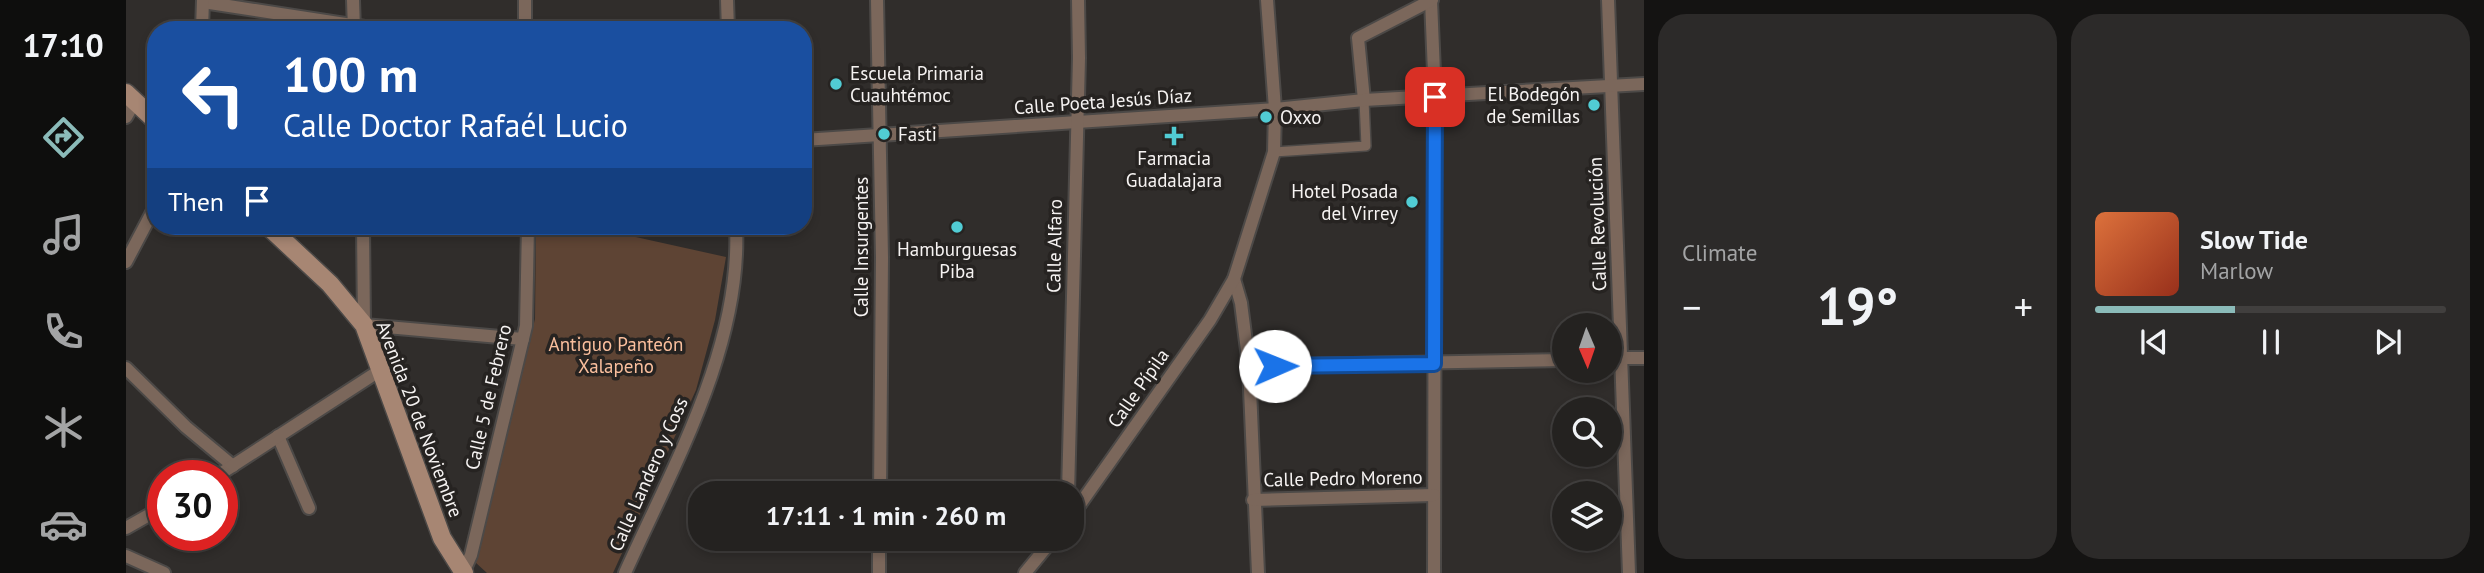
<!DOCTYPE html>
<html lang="en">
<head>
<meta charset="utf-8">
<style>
  :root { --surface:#242220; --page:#2c2a29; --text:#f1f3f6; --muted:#a3a4a5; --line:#413f3e; --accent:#8bbbb9 }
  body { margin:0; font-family:"PT Sans",sans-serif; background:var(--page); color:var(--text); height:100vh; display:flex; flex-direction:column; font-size:26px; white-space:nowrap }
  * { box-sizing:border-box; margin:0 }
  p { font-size:23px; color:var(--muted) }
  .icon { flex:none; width:38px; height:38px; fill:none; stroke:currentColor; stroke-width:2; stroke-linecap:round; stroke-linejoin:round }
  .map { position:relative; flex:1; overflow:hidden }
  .drawer { display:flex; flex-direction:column; gap:14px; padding:14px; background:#141312; width:840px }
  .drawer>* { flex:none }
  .top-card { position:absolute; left:21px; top:21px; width:665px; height:214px; border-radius:28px; box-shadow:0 4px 10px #0003,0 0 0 2px var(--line); background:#1a4fa0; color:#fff; overflow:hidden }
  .needle { width:46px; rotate:178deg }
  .fabs { position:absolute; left:1426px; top:313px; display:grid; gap:14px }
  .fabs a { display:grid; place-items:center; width:70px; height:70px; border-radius:50%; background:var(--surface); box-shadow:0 4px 10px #0003,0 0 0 2px var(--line); font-size:35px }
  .speed { position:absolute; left:21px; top:460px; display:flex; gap:14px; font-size:35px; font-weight:700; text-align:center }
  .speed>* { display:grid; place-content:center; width:91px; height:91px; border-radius:50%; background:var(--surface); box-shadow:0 4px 10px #0003,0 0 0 2px var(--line); line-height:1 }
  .speed .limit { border:10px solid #d22; background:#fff; color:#111 }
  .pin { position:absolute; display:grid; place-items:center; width:60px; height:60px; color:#fff; margin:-30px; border-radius:14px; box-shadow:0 4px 10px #0006 }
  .me { position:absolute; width:77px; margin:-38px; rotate:89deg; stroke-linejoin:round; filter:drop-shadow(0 0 5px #0008) }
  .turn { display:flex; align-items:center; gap:24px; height:147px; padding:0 21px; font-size:32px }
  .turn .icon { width:91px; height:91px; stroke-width:2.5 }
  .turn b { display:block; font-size:49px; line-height:60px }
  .then { display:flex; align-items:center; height:66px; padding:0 21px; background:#0003; gap:14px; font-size:26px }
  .big { font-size:52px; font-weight:800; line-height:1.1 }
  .drawer .tile { flex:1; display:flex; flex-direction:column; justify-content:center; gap:10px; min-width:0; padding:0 24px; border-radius:28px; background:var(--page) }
  .song { display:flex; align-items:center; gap:21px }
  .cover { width:84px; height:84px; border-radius:10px; background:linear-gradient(135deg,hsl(20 70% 55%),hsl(10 70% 35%)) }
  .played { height:7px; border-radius:4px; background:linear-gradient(90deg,var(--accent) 40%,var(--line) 40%) }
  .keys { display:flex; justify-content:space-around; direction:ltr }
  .heat { display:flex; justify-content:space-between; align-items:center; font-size:38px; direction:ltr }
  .drawer .tiles { flex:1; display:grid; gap:14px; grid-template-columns:repeat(2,1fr) }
  .trip { position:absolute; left:562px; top:481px; width:396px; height:70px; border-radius:28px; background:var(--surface); box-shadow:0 4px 10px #0003,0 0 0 2px var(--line); font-weight:800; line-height:70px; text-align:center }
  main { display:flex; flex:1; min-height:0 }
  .tabs { display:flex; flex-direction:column; width:126px; justify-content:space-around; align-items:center; background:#0e0e0d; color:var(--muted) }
  .tabs .icon { width:49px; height:49px }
  .tabs .current { color:var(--accent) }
  .tabs b { font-size:32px; color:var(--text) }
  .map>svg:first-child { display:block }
</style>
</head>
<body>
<main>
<nav class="tabs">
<b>17:10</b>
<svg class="icon current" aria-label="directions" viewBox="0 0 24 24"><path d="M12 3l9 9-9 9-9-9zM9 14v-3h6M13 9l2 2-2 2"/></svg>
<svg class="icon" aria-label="music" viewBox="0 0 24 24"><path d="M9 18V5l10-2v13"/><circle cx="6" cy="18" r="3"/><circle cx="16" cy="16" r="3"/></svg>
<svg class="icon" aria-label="phone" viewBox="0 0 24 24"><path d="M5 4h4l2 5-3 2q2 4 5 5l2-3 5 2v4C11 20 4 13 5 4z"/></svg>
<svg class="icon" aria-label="climate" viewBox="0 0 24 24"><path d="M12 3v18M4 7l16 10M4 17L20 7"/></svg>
<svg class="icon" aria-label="car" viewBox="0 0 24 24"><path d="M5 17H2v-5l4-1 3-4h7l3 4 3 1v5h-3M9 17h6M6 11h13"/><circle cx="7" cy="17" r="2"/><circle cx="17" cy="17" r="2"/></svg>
</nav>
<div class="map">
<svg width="1518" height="573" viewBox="0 0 1518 573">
  <rect width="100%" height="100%" fill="#302d2b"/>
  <!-- green -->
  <polygon fill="#5e4434" points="410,226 460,226 600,257 589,320 570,390 487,573 361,573 349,562 409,319"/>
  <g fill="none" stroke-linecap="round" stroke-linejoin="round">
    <defs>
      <polyline id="pedestrian" points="1148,152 1240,146 1238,100"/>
      <g id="minor">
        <polyline points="227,0 228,30"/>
        <polyline points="399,0 399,30"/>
        <polyline points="601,0 602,30"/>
        <polyline points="751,0 756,257 754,494"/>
        <polyline points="1305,0 1309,97 1308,573"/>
        <polyline points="1482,0 1503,573"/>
        <polyline points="77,2 258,30"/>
        <polyline points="76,30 77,0"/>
        <polyline points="1238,100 1232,38 1306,0"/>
        <polyline points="0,117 9,101"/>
        <polyline points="677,140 1149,109 1238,100 1518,84"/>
        <polyline points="237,226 238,325 397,339"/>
        <polyline points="0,262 30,205"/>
        <polyline points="1108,279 1115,303 1123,366 1132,573"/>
        <polyline points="1484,358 1518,358"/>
        <polyline points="1123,366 1438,360"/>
        <polyline points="0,368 60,427 107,466"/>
        <polyline points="152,436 183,508"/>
        <polyline points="91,476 253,371"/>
        <polyline points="942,494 953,58 952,0"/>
        <polyline points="1127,500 1308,495"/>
        <polyline points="945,517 1084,320 1108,279 1148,152 1149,109 1141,0"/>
        <polyline points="0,528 37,507"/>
        <polyline points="0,556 38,573"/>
        <polyline points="337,573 345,555 400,326 402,226"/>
        <path d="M499 573C547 466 616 346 610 226"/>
        <polyline points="753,573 753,539"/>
        <polyline points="899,573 927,539"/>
      </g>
      <g id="secondary">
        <polyline points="0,93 30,121"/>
        <polyline points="142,226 204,284 238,325 316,538 338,573"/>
      </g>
    </defs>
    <!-- pedestrian casing -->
    <use href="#pedestrian" stroke="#4c4947" stroke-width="12"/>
    <!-- minor casing -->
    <use href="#minor" stroke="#4c4947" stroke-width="16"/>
    <!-- secondary casing -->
    <use href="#secondary" stroke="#4c4947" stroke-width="21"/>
    <!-- pedestrian -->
    <use href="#pedestrian" stroke="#7b675b" stroke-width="9"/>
    <!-- minor -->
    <use href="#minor" stroke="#7b675b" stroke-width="12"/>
    <!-- secondary -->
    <use href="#secondary" stroke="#a78673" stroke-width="18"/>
  </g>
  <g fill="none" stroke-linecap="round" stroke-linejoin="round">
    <defs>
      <polyline id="route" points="1149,366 1308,364 1309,97"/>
    </defs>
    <!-- route casing -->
    <use href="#route" stroke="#114b97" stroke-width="18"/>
    <!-- route -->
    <use href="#route" stroke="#1a73e8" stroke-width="12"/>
  </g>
  <!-- markers -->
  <g fill="#51ccd4" stroke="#262321" stroke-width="2.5">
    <circle cx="710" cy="84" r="7"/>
    <circle cx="1468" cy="105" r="7"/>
    <circle cx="1140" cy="117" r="7"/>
    <circle cx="758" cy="134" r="7"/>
    <path d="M1044.5 125.5h7v7h7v7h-7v7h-7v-7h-7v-7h7z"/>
    <circle cx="1286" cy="202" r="7"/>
    <circle cx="831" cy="227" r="7"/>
  </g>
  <g text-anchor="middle" stroke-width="7" stroke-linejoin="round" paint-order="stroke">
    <!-- poi labels -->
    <g font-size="19" fill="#f6f3f2" stroke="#262321" text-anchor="start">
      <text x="724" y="80">Escuela Primaria<tspan x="724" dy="22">Cuauhtémoc</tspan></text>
      <text x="1454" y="101" text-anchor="end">El Bodegón<tspan x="1454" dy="22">de Semillas</tspan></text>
      <text x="1154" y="124">Oxxo</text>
      <text x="772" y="141">Fasti</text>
      <text x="1048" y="165" text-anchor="middle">Farmacia<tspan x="1048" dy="22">Guadalajara</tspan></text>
      <text x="1272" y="198" text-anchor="end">Hotel Posada<tspan x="1272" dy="22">del Virrey</tspan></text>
      <text x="831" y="256" text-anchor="middle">Hamburguesas<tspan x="831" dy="22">Piba</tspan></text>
    </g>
    <!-- street labels -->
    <g font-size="19" fill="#f6f3f2" stroke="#262321">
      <text transform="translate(977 101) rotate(-4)" y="7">Calle Poeta Jesús Díaz</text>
      <text transform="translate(1471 224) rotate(-92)" y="7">Calle Revolución</text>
      <text transform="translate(928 246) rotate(-89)" y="7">Calle Alfaro</text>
      <text transform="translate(735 247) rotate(-90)" y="7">Calle Insurgentes</text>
      <text transform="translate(1012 388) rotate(-55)" y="7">Calle Pípila</text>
      <text transform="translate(362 397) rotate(-77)" y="7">Calle 5 de Febrero</text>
      <text transform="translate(294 419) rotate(69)" y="7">Avenida 20 de Noviembre</text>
      <text transform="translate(522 474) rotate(-66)" y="7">Calle Landero y Coss</text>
      <text transform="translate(1217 478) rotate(-1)" y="7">Calle Pedro Moreno</text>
    </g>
    <!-- park labels -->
    <g font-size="19" fill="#fabf9d" stroke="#262321">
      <text x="490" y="351">Antiguo Panteón<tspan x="490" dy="22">Xalapeño</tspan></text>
    </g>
  </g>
</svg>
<div class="fabs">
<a><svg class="needle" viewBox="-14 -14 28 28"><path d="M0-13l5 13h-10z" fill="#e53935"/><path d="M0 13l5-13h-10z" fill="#a3a4a5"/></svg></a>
<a><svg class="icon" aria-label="search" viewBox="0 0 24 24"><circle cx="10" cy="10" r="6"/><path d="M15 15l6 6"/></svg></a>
<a><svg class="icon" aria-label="layers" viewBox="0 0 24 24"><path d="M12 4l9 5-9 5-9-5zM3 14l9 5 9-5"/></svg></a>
</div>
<div class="speed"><div class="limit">30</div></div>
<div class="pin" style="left:1309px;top:97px;background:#d93025"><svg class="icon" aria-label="arrive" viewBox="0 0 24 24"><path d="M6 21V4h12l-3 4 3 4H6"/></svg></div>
<svg class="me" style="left:1149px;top:366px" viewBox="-20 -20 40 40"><circle r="19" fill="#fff"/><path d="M0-13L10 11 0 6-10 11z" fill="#1a73e8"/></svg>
<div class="trip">17:11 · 1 min · 260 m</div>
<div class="top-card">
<div class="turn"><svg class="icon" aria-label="left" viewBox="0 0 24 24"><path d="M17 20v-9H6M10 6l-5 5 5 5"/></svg><div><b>100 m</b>Calle Doctor Rafaél Lucio</div></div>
<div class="then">Then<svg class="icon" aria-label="arrive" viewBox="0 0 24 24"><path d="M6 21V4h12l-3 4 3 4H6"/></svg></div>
</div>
</div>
<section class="drawer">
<div class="tiles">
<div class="tile"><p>Climate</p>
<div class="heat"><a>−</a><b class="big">19°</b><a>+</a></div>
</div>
<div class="tile">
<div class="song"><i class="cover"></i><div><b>Slow Tide</b><p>Marlow</p></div></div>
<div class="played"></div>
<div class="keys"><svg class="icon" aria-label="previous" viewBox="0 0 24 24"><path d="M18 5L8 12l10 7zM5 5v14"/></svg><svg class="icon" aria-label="pause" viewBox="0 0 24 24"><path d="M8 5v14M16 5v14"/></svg><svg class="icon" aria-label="next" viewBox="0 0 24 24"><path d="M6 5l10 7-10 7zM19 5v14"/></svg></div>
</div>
</div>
</section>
</main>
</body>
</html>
